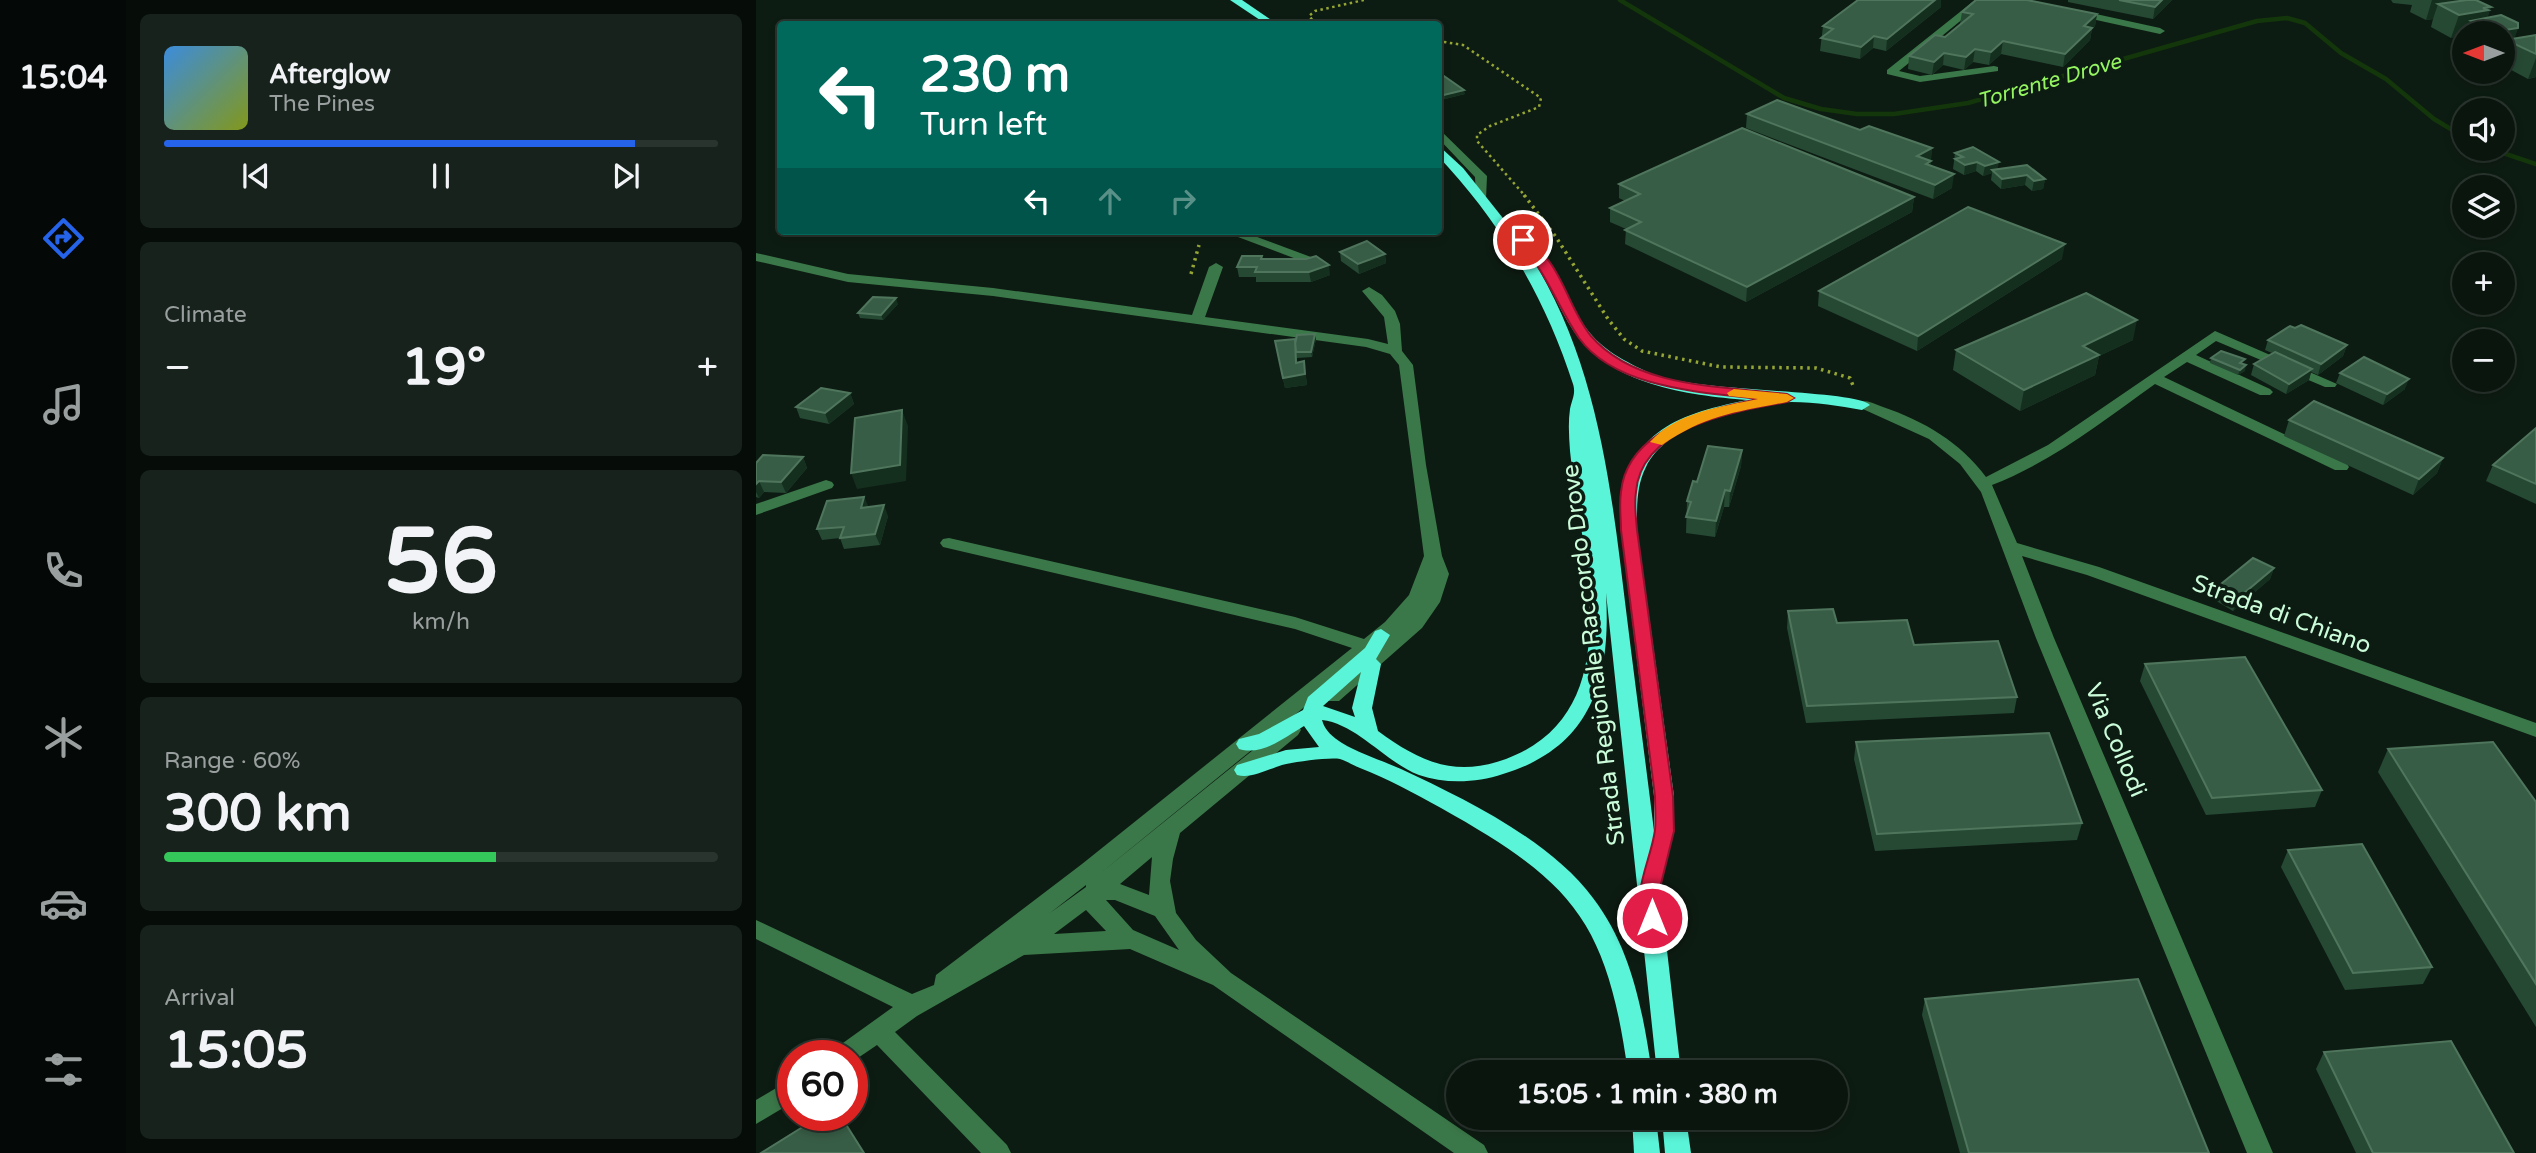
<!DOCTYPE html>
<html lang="en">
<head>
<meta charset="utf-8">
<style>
  :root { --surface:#0a150e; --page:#18221c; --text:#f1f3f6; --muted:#999f9e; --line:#2a342e; --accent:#2563eb }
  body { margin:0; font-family:"Varela Round",sans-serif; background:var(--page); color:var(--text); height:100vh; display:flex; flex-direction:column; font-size:26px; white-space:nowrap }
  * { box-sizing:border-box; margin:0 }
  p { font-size:23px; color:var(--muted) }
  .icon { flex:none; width:38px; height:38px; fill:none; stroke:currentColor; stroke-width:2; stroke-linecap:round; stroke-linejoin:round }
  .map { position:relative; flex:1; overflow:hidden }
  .side { display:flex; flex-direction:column; gap:14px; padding:14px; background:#060c08; width:630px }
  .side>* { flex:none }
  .guide { position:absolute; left:21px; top:21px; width:665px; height:214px; border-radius:7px; box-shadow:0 4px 10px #0003,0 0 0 2px var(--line); background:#00695c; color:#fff; overflow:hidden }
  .needle { width:46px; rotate:270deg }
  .buttons { position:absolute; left:1696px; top:21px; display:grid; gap:14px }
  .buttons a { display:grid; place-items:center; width:63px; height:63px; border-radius:50%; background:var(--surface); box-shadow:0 4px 10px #0003,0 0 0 2px var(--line); font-size:35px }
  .speed { position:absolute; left:21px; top:1040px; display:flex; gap:14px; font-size:35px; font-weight:700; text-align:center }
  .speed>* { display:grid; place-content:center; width:91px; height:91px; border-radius:50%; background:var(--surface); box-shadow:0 4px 10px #0003,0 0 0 2px var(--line); line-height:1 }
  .speed .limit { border:10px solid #d22; background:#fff; color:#111 }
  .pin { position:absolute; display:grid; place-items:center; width:60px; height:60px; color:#fff; margin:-30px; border:4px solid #fff; border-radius:50%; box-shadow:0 2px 7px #0007 }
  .me { position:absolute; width:77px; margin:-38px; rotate:0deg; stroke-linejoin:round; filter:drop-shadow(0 0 5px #0008) }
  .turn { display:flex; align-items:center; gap:24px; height:147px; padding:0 28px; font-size:32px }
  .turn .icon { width:91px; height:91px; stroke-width:2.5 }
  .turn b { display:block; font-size:49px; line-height:60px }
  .lanes { display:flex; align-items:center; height:66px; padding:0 28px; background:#0003; justify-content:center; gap:35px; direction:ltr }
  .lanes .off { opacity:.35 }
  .big { font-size:52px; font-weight:700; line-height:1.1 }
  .side .card { flex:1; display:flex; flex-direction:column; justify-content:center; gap:10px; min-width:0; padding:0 24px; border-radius:10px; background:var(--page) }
  .side .dial { align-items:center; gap:0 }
  .dial b { font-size:91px; line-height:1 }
  .song { display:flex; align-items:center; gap:21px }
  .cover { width:84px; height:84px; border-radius:10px; background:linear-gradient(135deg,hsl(210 70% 55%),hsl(70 70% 35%)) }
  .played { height:7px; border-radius:4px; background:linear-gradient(90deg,var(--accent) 85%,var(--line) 85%) }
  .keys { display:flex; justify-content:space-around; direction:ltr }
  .heat { display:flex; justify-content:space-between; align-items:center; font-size:38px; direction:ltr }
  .charge { height:10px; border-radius:5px; background:linear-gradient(90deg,#34c759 60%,var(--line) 0) }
  .trip { position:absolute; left:690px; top:1060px; width:402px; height:70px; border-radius:35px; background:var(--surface); box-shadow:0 4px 10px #0003,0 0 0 2px var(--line); font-weight:700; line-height:70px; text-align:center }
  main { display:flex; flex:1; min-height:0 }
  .menu { display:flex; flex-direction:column; width:126px; justify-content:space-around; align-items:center; background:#040806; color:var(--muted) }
  .menu .icon { width:49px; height:49px }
  .menu .current { color:var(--accent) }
  .menu b { font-size:32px; color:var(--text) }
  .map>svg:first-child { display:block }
</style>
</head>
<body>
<main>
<nav class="menu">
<b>15:04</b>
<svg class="icon current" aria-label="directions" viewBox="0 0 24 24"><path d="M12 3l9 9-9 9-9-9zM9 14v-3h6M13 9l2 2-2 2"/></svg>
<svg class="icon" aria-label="music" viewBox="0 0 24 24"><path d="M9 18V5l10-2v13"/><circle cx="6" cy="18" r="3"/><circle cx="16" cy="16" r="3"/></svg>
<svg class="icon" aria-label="phone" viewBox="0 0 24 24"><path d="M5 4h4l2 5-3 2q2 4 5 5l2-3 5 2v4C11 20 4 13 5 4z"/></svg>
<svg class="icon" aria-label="climate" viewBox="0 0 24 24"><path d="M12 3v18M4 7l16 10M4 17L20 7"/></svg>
<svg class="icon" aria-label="car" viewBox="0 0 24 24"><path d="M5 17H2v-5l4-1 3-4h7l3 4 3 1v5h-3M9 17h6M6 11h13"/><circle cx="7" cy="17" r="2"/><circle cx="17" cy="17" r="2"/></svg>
<svg class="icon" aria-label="filters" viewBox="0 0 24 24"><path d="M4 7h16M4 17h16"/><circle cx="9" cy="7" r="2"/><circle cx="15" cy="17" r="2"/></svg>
</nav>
<section class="side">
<div class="card">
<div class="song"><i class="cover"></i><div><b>Afterglow</b><p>The Pines</p></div></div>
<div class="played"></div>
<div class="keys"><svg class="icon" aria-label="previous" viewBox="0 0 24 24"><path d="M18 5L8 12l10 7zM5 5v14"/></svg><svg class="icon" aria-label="pause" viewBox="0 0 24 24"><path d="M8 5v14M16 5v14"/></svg><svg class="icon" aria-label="next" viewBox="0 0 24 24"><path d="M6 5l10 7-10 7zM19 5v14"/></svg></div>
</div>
<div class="card"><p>Climate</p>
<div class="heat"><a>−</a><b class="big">19°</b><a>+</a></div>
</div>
<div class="card dial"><b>56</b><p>km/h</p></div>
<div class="card"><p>Range · 60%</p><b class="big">300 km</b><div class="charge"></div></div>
<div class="card"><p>Arrival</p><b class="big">15:05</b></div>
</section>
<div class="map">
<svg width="1780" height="1153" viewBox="0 0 1780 1153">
  <rect width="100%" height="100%" fill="#0d1c12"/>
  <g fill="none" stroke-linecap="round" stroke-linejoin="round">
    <!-- stream -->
    <g stroke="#13360b" stroke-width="4.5">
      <polyline points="864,0 1028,98 1065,109 1101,114 1138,114 1212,103 1501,21 1531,18 1549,23 1585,53 1630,79 1678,119 1708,137"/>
      <polyline points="1735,149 1780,164"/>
    </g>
    <!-- path-far1 -->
    <g stroke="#96a635" stroke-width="2.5" stroke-dasharray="2.5 3.5" stroke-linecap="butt">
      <polyline points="543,24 556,22"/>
      <polyline points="560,24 553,16 559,11 608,0"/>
      <polyline points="682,41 707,45 785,98 783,107 734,126 721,135 721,141 770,197"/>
    </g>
    <!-- path -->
    <g stroke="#96a635" stroke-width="3.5" stroke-dasharray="2.5 4.5" stroke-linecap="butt">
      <polyline points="768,195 800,237 852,319 868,339 886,351 965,367 1060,368 1094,378 1098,388"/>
      <polyline points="435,274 443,245"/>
    </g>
    <!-- minor -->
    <g fill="#3b7849" fill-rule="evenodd">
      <polygon points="1219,0 1230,0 1143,71 1164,76 1238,66 1242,67 1242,71 1164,82 1131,74 1131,70"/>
      <polygon points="1317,9 1404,28 1409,31 1404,34 1313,14 1313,10"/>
      <polygon points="682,128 731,176 730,199 720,196 719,177 682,138"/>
      <polygon points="440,231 454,231 448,235"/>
      <polygon points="466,231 485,231 563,260 556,264 551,263"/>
      <path d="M0 253 92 274 237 288 436 315 453 267 460 263 467 267 449 317 612 339 632 344 628 317 606 291 613 287 626 295 639 311 644 324 646 351 657 365 670 465 686 556 693 574 684 602 666 628 583 701H569L566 696 616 652 341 876 528 725H542L545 730 542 735 424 833 417 859 414 881 420 913 440 940 475 973 728 1145 732 1153H698L457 985 374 949 268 955 161 1016 139 1032 251 1145 255 1153H225L121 1045 96 1062V1055H76L80 1048 137 1007 0 939V920L156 994 178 985 180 975 326 864 596 648 539 629 187 547 184 543 187 539 193 538 539 617 608 639 629 622 653 595 668 556 643 365 634 354 610 347 237 296 92 282 0 261ZM396 857 393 895 364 884ZM330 885V887L294 913ZM350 900H359L399 916 423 950 377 930ZM330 910 350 931 298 934Z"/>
      <path d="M1459 331 1581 384 1579 387H1569L1460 341 1440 355 1514 389 1517 392 1514 395H1504L1431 362 1408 377 1591 464 1593 467 1591 470H1579L1399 384C1347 421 1296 462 1236 485L1261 543 1343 567 1780 723V737L1331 575 1266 556 1298 638 1517 1153H1491L1280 638 1225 492 1204 464 1173 439 1098 405 1101 402C1110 399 1118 404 1127 407 1168 421 1204 442 1230 477L1292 445Z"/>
      <polygon points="70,480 76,482 78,485 76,488 0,515 0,504"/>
      <polygon points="37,1078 37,1102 0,1124 0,1100"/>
    </g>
    <!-- major -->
    <g fill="#5af4d9" fill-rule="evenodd">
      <polygon points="474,0 486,0 521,24 510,24"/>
      <path d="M682 145 707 168 758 232C791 236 812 305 830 328 846 350 870 362 894 373 938 393 1097 389 1114 405L1106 410C1083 406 1060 402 1036 402 991 402 911 423 890 467 880 486 881 509 881 530L918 796V831L904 889 925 1073H901L850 593C855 678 837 747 747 774 720 783 689 784 663 775 629 762 601 724 566 720 569 731 577 737 586 743 604 754 625 760 645 769 709 799 794 840 837 898 876 949 887 1012 896 1073H872C851 920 817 882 685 808 658 793 632 779 604 768 598 766 591 761 584 759 573 757 538 762 526 765 513 769 495 779 481 775L478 770 481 765 530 750 563 747 548 726C529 737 507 756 483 749L480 744 483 739 503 734 547 710 552 697 609 648 619 631 625 629 634 635 620 659 625 664 616 708 622 731C663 761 698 778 750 759 878 711 824 552 814 451 813 437 812 423 814 409 816 399 820 394 817 384 789 297 745 223 682 156ZM774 255C792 277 801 306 817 330 854 385 931 395 991 400 907 417 866 438 865 530L898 796V831C889 757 879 684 870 610 855 486 842 363 774 255ZM605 672 596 708 599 717 567 706Z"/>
      <polygon points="876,1118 900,1118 904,1153 878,1153"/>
      <polygon points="906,1118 930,1118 935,1153 909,1153"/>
    </g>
  </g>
  <!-- wall -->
  <g fill="#264934">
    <polygon points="1102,0 1185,0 1185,7 1130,51 1117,48 1104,59 1064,51 1067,26"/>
    <polygon points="1312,0 1416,0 1397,19 1312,2"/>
    <polygon points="1635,0 1720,0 1735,7 1731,18 1762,28 1758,38 1780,35 1780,77 1772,79 1746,65 1746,33 1708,33 1695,38 1675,27 1677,19 1670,20 1654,12 1656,5 1637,3"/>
    <polygon points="1206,12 1341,14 1339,26 1336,29 1334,40 1307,67 1245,54 1233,65 1217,62 1208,70 1187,65 1176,75 1152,69 1153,56 1189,37 1204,24"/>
    <polygon points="682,74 709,94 689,99 682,95"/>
    <polygon points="991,114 1104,130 1176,148 1174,166 1196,188 1177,199 990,128"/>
    <polygon points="1199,153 1242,169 1289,179 1287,189 1276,191 1269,185 1245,189 1235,180 1236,173 1227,176 1220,171 1208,175 1197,169"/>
    <polygon points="863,184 1158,197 1156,212 990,302 869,244 870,229 854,222 854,208 869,201 863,198"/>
    <polygon points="584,252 629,254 630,263 603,274 585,261"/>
    <polygon points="506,259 574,275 555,282 500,282 500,277 483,277 481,267"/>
    <polygon points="1306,259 1161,351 1062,306 1063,291"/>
    <polygon points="142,304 127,320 104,318 102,313"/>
    <polygon points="560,339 556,357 541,358 541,363 548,361 551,385 529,388 519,341 539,344"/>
    <polygon points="1377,340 1343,356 1339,375 1264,411 1197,370 1200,350"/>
    <polygon points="1512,340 1591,345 1587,356 1562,375 1555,372 1553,380 1530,394 1495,375 1498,364 1516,353 1509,350"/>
    <polygon points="1455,358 1488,364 1489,371 1482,375 1454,363"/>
    <polygon points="1584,373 1649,389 1627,405 1580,383"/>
    <polygon points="94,393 98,404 73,424 44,418 40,407"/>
    <polygon points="1533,420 1687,458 1681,473 1657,495 1528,436"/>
    <polygon points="1780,428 1780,504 1730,481 1737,465"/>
    <polygon points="986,450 985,466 973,507 968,507 959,537 930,533 931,501 941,482"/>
    <polygon points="47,457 51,468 30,493 8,492 3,498 0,497 0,463"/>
    <polygon points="108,497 112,507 132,516 124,545 88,549 84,538 66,540 61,529"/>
    <polygon points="1518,568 1514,579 1477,611 1457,599 1460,588"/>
    <polygon points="1032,611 1081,623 1158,645 1261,697 1258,713 1050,723 1031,628"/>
    <polygon points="1389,664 1566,790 1559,807 1450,815 1384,681"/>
    <polygon points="1100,742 1326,823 1321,840 1119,851 1098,759"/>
    <polygon points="1632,749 1780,802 1780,1027 1622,772"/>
    <polygon points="1532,850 1676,967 1667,984 1589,990 1525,867"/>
    <polygon points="1169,999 1453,1153 1204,1153 1166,1015"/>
    <polygon points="1568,1052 1758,1153 1600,1153 1560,1069"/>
  </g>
  <!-- shaded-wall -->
  <g fill="#152f1f">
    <polygon points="1179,0 1185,0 1185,7 1130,51 1131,39"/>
    <polygon points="1406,0 1416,0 1397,19 1399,7"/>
    <polygon points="1676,0 1710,0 1727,8 1735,7 1728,28 1715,21 1711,33 1708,33 1708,36 1695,38 1703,15 1682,4 1677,19 1670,20"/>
    <polygon points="1341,14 1339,26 1336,29 1334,40 1307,67 1309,54 1328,26"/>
    <polygon points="1762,28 1757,43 1750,40 1746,50 1746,33 1737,32"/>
    <polygon points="1118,36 1117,48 1104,59 1105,47"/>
    <polygon points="1247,41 1245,54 1233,65 1235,52"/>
    <polygon points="1219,49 1217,62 1208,70 1210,57"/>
    <polygon points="1188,53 1187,65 1176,75 1178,62"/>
    <polygon points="1780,58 1780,77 1772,79"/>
    <polygon points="708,90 709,94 689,99 688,95"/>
    <polygon points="1176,148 1175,161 1173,175 1161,156"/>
    <polygon points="1221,162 1220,171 1208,175 1209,165"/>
    <polygon points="1243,162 1241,171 1236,170 1236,173 1227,176 1229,166"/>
    <polygon points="1198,174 1196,188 1177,199 1179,185"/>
    <polygon points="1271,175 1269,185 1245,189 1246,179"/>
    <polygon points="1289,179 1287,189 1276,191 1278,181"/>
    <polygon points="1158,197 1156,212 990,302 991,287"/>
    <polygon points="1309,244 1306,259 1161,351 1162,336"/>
    <polygon points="629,254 630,263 603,274 602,264"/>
    <polygon points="573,265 574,275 555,282 553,272"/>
    <polygon points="140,298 142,304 127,320 125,315"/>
    <polygon points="1381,320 1377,340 1343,356 1339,375 1264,411 1268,390 1327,346"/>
    <polygon points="559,334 560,339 556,357 555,352"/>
    <polygon points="1591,345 1587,356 1562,375 1565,364"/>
    <polygon points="548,361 551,385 529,388 527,378"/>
    <polygon points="1490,365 1489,371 1482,375 1484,370"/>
    <polygon points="1556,369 1553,380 1530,394 1533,384"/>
    <polygon points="1653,379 1649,389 1627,405 1631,394"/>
    <polygon points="94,393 98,404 73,424 69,413"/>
    <polygon points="146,410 152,426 150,481 101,489 95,473"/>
    <polygon points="986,450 985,466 973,507 974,491"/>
    <polygon points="47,457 51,468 30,493 25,482"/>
    <polygon points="1687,458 1681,473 1657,495 1663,479"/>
    <polygon points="3,481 8,492 3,498 0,492 0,484"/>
    <polygon points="969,490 968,507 959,537 960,521"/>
    <polygon points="108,497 113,508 105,508"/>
    <polygon points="128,505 132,516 124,545 119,534"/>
    <polygon points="1518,568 1514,579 1477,611 1481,599"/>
  </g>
  <!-- building -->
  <g fill="#385d46" stroke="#4f765d" stroke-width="2">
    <polygon points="1102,0 1179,0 1131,39 1118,36 1105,47 1065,38 1077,29 1067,26"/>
    <polygon points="1220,0 1271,0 1341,14 1328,26 1336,28 1309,54 1247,41 1235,52 1219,49 1210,57 1188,53 1178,62 1153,56 1179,35 1189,37 1217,14 1206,12"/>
    <polygon points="1363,0 1406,0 1399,7"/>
    <polygon points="1711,0 1720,0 1735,7 1727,8 1732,10 1703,15 1682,4"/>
    <polygon points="1745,15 1762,23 1762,28 1737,32 1715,21"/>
    <polygon points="363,22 373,24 352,24"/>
    <polygon points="1780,35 1780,54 1750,40"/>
    <polygon points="682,74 685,74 708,90 688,95 682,91"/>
    <polygon points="1021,100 1104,130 1113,126 1176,148 1161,156 1175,161 1170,164 1198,174 1179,185 991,114"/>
    <polygon points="986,128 1158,197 991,287 869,230 885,222 854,208 884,194 863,184"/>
    <polygon points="1217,147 1243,162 1229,166 1221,162 1209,165 1199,159 1207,157 1199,153"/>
    <polygon points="1271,165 1289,179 1278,181 1271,175 1246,179 1236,170"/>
    <polygon points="1212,207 1309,244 1162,336 1063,291"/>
    <polygon points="611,241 629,254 602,264 584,252"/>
    <polygon points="486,256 506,256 505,259 550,259 560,256 573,265 553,272 499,272 501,267 481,267"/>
    <polygon points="1330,293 1381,320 1327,346 1343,355 1268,390 1200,350"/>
    <polygon points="117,297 140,298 125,315 102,313"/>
    <polygon points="1545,325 1591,345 1565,364 1512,340 1534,326 1539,328"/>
    <polygon points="559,334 555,352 540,352 539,344 541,335"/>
    <polygon points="539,339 540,363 548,361 549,374 527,378 519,341"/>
    <polygon points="1465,351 1489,359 1484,363 1490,365 1484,370 1455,358"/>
    <polygon points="1519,352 1556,369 1533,384 1498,364"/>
    <polygon points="1608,357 1653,379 1631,394 1584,373"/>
    <polygon points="65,388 94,393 69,413 40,407"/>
    <polygon points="1558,401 1687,458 1663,479 1533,420"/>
    <polygon points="146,410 144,465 95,473 99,418"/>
    <polygon points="1780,428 1780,484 1737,465"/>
    <polygon points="952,446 986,450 974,491 969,490 960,521 930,517 935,502 931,501 937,481 941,482"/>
    <polygon points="7,455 47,457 25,482 3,481 0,484 0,463"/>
    <polygon points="108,497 105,508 128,505 119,534 84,538 88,527 61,529 71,501"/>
    <polygon points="1497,558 1518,568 1481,599 1460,588"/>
    <polygon points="1077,609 1081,623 1151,620 1158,645 1242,641 1261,697 1051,706 1032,611"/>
    <polygon points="1489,657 1566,790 1456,798 1389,664"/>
    <polygon points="1293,733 1326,823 1121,834 1100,742"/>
    <polygon points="1737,742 1780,802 1780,984 1632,749"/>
    <polygon points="1606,844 1676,967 1597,973 1532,850"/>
    <polygon points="1382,979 1453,1153 1213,1153 1169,999"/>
    <polygon points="1695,1041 1758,1153 1617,1153 1568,1052"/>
    <polygon points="66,1115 84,1115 108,1153 5,1153"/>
  </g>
  <!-- route -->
  <path fill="#e11d48" stroke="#92132f" stroke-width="2" d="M763 238H771C779 245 787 253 793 261 810 284 817 314 835 336 881 389 967 386 1031 394L1038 398 1031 402C980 411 885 426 880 492 878 504 880 517 881 530L917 796 918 831 903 892 906 918 903 924H889C874 894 895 861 899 830 900 819 899 808 899 796L865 530C865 517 863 504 865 492 871 430 953 408 1003 399 947 392 860 389 823 338 801 306 791 272 763 243Z"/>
  <!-- slow -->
  <path fill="#f59e0b" d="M978 389 1031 394 1038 398 1031 402C980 412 950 415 906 445L894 442C921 412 964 407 1002 399L973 396 971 393Z"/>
  <g text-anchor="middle" stroke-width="7" stroke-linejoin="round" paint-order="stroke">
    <!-- far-water labels -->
    <g font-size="21" font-style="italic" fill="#93f460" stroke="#0d1c12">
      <text transform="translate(1293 81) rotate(-16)" y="7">Torrente Drove</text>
    </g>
    <!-- street labels -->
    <g font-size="24" fill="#cbfcda" stroke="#0d1c12">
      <text transform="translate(1526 614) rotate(20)" y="8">Strada di Chiano</text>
      <text transform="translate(837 655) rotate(-97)" y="8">Strada Regionale Raccordo Drove</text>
      <text transform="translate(1360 740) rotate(67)" y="8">Via Collodi</text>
    </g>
  </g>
</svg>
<div class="buttons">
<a><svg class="needle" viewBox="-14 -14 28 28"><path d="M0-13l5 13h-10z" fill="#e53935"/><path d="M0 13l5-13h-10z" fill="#999f9e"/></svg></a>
<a><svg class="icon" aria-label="sound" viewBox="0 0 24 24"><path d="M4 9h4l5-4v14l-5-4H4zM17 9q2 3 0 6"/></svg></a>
<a><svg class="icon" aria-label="layers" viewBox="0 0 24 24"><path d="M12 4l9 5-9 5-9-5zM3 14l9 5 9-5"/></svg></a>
<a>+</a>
<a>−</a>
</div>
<div class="speed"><div class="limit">60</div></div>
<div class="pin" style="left:767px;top:240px;background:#d93025"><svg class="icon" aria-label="arrive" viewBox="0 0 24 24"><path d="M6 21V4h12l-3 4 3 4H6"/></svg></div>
<svg class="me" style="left:896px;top:918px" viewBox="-20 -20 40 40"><circle r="17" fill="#e11d48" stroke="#fff" stroke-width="3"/><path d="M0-11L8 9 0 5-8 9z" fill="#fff"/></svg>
<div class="trip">15:05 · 1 min · 380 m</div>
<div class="guide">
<div class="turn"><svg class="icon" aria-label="left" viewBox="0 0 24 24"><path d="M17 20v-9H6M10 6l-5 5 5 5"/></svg><div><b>230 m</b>Turn left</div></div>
<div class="lanes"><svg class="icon" aria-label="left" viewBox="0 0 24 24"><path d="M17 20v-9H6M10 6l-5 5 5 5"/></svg><svg class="icon off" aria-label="ahead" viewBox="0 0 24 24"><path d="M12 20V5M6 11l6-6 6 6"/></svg><svg class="icon off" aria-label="right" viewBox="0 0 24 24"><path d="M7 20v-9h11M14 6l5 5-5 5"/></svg></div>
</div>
</div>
</main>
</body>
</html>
